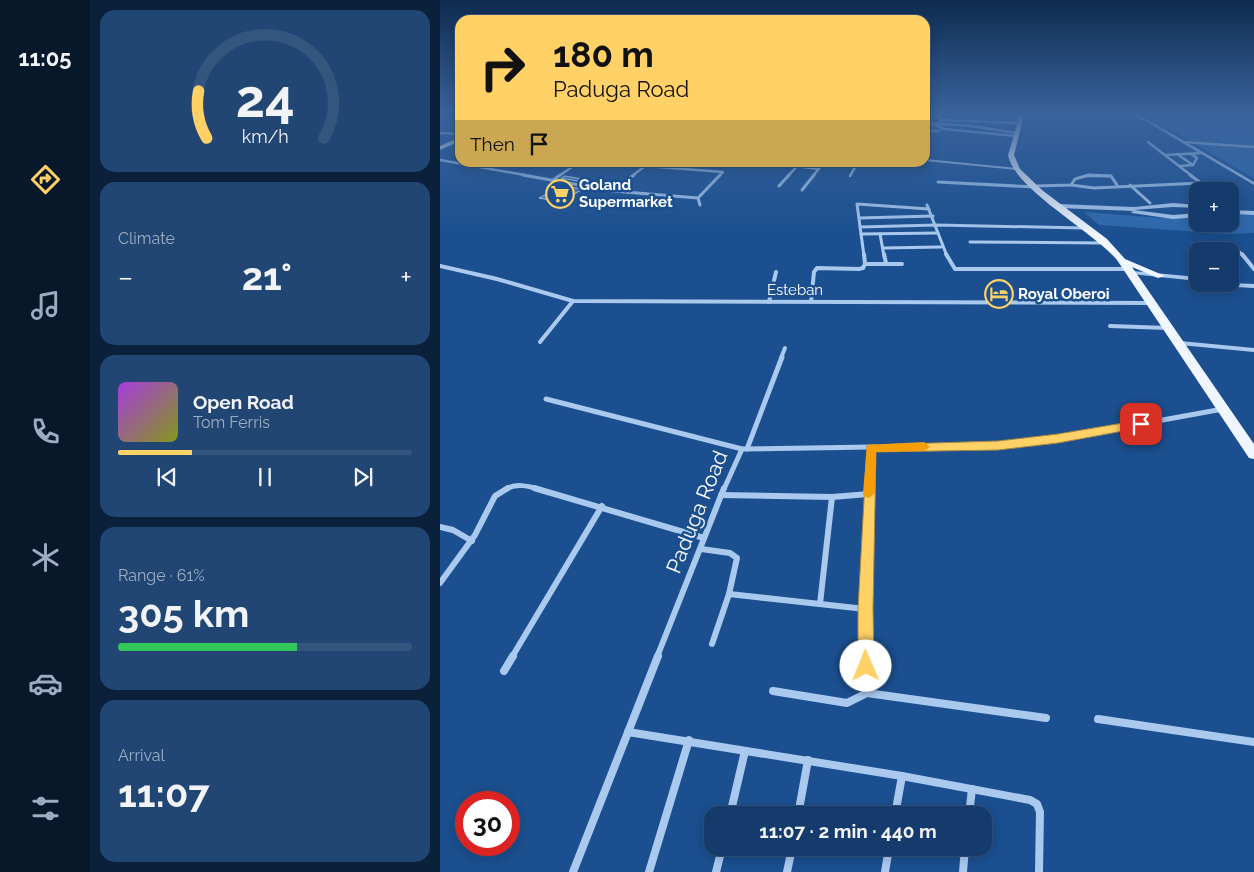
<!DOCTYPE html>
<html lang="en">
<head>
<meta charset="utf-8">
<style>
  :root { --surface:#143b6b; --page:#214673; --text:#f1f3f6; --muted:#9dadc1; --line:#33557e; --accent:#ffd166 }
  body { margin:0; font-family:Raleway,sans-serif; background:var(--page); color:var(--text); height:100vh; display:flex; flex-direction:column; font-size:19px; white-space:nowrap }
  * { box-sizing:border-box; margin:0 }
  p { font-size:16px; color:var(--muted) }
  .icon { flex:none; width:28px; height:28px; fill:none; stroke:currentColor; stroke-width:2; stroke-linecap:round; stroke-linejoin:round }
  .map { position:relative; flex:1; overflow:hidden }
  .details { display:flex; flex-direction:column; gap:10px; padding:10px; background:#0b203b; width:350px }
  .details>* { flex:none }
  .hud { position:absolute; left:15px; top:15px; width:475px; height:152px; border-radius:15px; box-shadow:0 2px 12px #0003,0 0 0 1px var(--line); background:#ffd166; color:#111; overflow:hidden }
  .controls { position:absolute; left:749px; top:182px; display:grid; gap:10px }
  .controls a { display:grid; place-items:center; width:50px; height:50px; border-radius:10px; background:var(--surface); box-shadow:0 2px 12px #0003,0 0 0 1px var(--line); font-size:25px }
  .speed { position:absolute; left:15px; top:791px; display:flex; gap:10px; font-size:25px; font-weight:700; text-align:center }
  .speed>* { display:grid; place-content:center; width:65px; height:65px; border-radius:50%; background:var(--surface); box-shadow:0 2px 12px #0003,0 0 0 1px var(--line); line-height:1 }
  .speed .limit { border:8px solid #d22; background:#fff; color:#111 }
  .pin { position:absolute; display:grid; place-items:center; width:42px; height:42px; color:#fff; margin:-21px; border-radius:10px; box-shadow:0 2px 8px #0006 }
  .me { position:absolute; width:55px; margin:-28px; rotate:359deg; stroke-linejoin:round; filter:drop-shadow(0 0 4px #0008) }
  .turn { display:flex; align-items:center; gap:18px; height:105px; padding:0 15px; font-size:22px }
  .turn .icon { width:65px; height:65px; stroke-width:2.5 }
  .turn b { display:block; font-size:35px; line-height:42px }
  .then { display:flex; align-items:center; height:48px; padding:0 15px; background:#0003; gap:10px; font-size:19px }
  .big { font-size:38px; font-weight:700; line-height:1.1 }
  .details .widget { flex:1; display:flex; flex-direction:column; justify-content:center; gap:8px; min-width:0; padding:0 18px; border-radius:15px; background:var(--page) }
  .details .dial { align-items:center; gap:0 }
  .dial svg { height:130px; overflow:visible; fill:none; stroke:var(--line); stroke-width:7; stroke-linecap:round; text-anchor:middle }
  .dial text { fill:var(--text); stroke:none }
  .song { display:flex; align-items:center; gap:15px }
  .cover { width:60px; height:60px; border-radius:8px; background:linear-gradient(135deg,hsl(280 70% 55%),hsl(70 70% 35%)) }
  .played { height:5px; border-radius:2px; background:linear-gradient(90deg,var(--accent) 25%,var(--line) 25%) }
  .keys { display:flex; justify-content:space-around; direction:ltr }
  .heat { display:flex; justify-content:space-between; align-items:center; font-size:28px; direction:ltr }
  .charge { height:8px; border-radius:4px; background:linear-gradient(90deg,#34c759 61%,var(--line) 0) }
  .trip { position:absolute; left:264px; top:806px; width:288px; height:50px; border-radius:15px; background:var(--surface); box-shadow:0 2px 12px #0003,0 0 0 1px var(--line); font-weight:700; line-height:50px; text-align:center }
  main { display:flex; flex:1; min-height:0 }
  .tabs { display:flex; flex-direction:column; width:90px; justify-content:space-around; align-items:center; background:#08182b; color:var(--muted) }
  .tabs .icon { width:35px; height:35px }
  .tabs .active { color:var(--accent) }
  .tabs b { font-size:22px; color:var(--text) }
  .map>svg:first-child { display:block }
</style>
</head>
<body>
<main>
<nav class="tabs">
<b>11:05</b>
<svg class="icon active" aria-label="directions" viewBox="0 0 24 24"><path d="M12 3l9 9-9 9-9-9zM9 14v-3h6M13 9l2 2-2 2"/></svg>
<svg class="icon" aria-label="music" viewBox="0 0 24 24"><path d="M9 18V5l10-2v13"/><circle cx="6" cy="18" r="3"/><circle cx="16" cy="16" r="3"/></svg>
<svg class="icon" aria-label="phone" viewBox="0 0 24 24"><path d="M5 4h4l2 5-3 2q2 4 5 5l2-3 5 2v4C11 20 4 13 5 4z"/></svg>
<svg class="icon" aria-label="climate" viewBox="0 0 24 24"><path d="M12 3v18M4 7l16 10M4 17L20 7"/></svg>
<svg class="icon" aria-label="car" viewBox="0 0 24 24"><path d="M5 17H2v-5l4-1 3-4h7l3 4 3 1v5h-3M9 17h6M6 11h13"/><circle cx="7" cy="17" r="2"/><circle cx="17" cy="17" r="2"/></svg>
<svg class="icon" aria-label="filters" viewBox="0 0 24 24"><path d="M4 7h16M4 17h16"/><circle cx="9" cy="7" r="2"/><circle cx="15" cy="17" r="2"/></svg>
</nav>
<section class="details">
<div class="widget dial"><svg viewBox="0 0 100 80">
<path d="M14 69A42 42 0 1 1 86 69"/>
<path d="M14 69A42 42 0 0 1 9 40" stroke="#ffd166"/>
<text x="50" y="56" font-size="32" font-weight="700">24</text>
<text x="50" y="72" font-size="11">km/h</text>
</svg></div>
<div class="widget"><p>Climate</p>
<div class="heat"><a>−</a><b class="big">21°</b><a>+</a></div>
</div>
<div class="widget">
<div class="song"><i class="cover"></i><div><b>Open Road</b><p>Tom Ferris</p></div></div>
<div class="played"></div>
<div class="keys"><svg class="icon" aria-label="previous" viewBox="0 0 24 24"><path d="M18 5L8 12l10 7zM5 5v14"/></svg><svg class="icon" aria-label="pause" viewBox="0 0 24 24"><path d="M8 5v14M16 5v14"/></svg><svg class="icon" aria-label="next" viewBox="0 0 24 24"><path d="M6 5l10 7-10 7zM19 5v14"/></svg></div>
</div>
<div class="widget"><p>Range · 61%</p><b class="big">305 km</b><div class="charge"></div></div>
<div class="widget"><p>Arrival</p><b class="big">11:07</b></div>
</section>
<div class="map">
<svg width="814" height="872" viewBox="0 0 814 872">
  <rect width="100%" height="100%" fill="#1b4f8f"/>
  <!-- green -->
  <g fill="#2e69ad">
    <polygon points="707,116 814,121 814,178"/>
    <polygon points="644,212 723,218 757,218 758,224 790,224 790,215 814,215 814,233 786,234 659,225"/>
  </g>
  <!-- building -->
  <g fill="#4478b7" stroke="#cfe3fa">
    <polygon points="125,176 170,184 166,186 121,178"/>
    <polygon points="123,186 143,189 120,202 99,198"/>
  </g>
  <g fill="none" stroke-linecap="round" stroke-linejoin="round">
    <!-- minor-far5 -->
    <g stroke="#a9c9ee" stroke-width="2.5">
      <polyline points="485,116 499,117 500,120"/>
      <polyline points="500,120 580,123"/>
      <polyline points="485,123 531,126 577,133"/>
      <polyline points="492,124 504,129 576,136"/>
      <polyline points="485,131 499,131"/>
      <polyline points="0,133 20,134"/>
      <polyline points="708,142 752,176"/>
      <polyline points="743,142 814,147"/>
      <polyline points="737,154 753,165"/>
      <polyline points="725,155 762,153"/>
      <polyline points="0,160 90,176"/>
      <polyline points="340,164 379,169"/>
      <polyline points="205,166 283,172 279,176"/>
      <polyline points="740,166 753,165 757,158 751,154"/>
      <polyline points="119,176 139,162"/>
      <polyline points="192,176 210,162"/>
      <polyline points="348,176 361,162"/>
      <polyline points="373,176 384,162"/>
      <polyline points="410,176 418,162"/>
      <polyline points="645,176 671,176"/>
    </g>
    <!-- minor-far4 -->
    <g stroke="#a9c9ee" stroke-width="3">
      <polyline points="83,175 173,191 258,198 280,175"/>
      <polyline points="750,175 761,183"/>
      <polyline points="113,180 120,175"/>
      <polyline points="498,182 595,187"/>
      <polyline points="631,185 654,188 761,183"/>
      <polyline points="690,185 710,203"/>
      <polyline points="339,186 349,175"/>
      <polyline points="594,186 631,185 635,179 649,175 671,176 677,185"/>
      <polyline points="362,190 374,175"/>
      <polyline points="173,191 194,175"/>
      <polyline points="258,198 260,205"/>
      <polyline points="487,205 507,256"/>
      <polyline points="419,218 493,216"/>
      <polyline points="420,227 496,225 644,228"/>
      <polyline points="421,234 498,233"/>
      <polyline points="440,234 444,256"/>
      <polyline points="530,242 664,243"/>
      <polyline points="443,248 501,247"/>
      <polyline points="796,248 803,256"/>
      <polyline points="424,256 417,204 489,209"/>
    </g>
    <!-- minor-far3 -->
    <g stroke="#a9c9ee" stroke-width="4">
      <polyline points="424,254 425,264"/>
      <polyline points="444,254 446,263"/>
      <polyline points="506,254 515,269 689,269"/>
      <polyline points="802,254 814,269"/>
      <polyline points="0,266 57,279 133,301 711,303"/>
      <polyline points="329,302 336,272"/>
      <polyline points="371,302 374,272 377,268 419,269 423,268 425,264 462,264"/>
      <polyline points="670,326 727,328"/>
      <polyline points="100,342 133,301"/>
      <polyline points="740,343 814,350"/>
      <polyline points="341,358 345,348"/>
    </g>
    <!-- minor-far2 -->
    <g stroke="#a9c9ee" stroke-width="5">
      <polyline points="106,399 302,449 558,445 618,439 783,409"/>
      <polyline points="307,449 342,357"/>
      <path d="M66 489C76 483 88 486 98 489"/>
      <polyline points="284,489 302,449"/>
      <polyline points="429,489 431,448"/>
    </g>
    <!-- minor-far1 -->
    <g stroke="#a9c9ee" stroke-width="6">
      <polyline points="94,488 264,538"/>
      <polyline points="281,495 392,497 429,494"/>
      <polyline points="0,527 13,530 32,541"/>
      <polyline points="261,549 290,553 297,558 289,594 272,644"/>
      <polyline points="0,583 35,535 55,496 68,488"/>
      <polyline points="289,594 425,609"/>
      <polyline points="380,604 392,497"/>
      <polyline points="72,657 162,506"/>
      <polyline points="217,657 284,488"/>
      <polyline points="426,657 425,609 430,488"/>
    </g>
    <!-- minor -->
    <g stroke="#a9c9ee" stroke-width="8">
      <polyline points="426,656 427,693 606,718"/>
      <polyline points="64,671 73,656"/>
      <polyline points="333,691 407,703 427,693"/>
      <polyline points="658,719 814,742"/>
      <polyline points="188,732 462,776 590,800 597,804 600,812 599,872"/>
      <polyline points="290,815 305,751"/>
      <polyline points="358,815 368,760"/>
      <polyline points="455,815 462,776"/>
      <polyline points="529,815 532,789"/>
      <polyline points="133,872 218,656"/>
      <polyline points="209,872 249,740"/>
      <polyline points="276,872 282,848"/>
      <polyline points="347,872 352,848"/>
      <polyline points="445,872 449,848"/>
      <polyline points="523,872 525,848"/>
    </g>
    <!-- tertiary -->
    <g fill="#a9c9ee" fill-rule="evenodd">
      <polygon points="667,113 687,113 688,114 686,115"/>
      <polygon points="693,113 707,119 814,182 814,185 705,121 689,114"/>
      <polygon points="485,159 577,168 579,169 577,170 485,161"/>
      <polygon points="733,203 758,205 758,208 733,207 694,210 733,215 758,213 758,217 733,219 692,213 691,212 694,211 619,208 616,206 619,204 694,207"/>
      <polygon points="790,210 814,211 814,215 790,214"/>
      <polygon points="693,271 758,277 758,281 691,274 690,273"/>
      <polygon points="790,283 814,284 814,288 779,286 776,284"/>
    </g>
    <!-- primary -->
    <g fill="#f0f6ff" fill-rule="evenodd">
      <path d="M577 113H582L583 119 574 155 580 169 602 190 667 239 685 259 725 276 718 278 692 267 814 444V459L809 458 677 260C653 231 574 189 568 155L577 125Z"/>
      <polygon points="20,137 20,141 0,150 0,146"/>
    </g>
  </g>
  <!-- sky -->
  <linearGradient id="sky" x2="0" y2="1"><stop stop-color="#0f2b4f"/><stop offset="0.48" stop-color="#39639b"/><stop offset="1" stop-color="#39639b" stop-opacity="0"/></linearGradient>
  <rect width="814" height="235" fill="url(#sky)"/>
  <!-- route -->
  <polygon fill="#ffd166" stroke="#a68842" points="701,420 705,421 705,427 618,443 558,450 436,452 433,609 434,666 431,672 426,675 420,672 418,666 418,609 427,445 558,441 618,434"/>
  <!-- slow -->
  <polygon fill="#f59e0b" points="484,442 490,447 484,451 436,452 435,493 429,498 424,496 423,493 427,445"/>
  <!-- icons -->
  <defs>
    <symbol id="supermarket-ring" viewBox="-11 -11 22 22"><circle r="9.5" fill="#1b4f8f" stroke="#ffd166" stroke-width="1.5"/><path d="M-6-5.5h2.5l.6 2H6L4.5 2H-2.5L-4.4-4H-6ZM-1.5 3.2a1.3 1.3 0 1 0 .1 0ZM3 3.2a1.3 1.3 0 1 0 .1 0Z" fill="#ffd166"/></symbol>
    <symbol id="hotel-ring" viewBox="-11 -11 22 22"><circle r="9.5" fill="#1b4f8f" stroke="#ffd166" stroke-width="1.5"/><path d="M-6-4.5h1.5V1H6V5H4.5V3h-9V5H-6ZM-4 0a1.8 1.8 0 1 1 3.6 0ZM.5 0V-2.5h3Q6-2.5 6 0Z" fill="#ffd166"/></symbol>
  </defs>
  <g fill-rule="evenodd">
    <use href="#supermarket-ring" x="104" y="178" width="32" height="32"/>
    <use href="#hotel-ring" x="543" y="278" width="32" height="32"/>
  </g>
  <g text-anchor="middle" stroke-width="5" stroke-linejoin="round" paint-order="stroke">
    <!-- far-poi labels -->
    <g font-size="15" font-weight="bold" fill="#fff" stroke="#1b4f8f" text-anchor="start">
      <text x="139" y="190">Goland<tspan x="139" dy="17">Supermarket</tspan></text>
      <text x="578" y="299">Royal Oberoi</text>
    </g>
    <!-- far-street labels -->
    <g font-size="15" fill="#fff" stroke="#1b4f8f">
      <text x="355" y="295">Esteban</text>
    </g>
    <!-- near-street labels -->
    <g font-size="21" fill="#fff" stroke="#1b4f8f">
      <text transform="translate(257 512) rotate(-68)" y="7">Paduga Road</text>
    </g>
  </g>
</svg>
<div class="controls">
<a>+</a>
<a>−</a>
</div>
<div class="speed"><div class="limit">30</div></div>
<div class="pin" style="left:701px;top:424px;background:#d93025"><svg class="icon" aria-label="arrive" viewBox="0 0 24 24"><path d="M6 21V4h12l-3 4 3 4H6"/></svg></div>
<svg class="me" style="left:426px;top:666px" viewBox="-20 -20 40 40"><circle r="19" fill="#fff"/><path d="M0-13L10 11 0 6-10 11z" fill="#ffd166"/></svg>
<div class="trip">11:07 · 2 min · 440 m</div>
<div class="hud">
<div class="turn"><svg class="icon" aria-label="right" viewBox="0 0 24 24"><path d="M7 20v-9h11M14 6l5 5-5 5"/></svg><div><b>180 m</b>Paduga Road</div></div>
<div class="then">Then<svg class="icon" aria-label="arrive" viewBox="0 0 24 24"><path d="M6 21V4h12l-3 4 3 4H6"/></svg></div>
</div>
</div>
</main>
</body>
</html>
